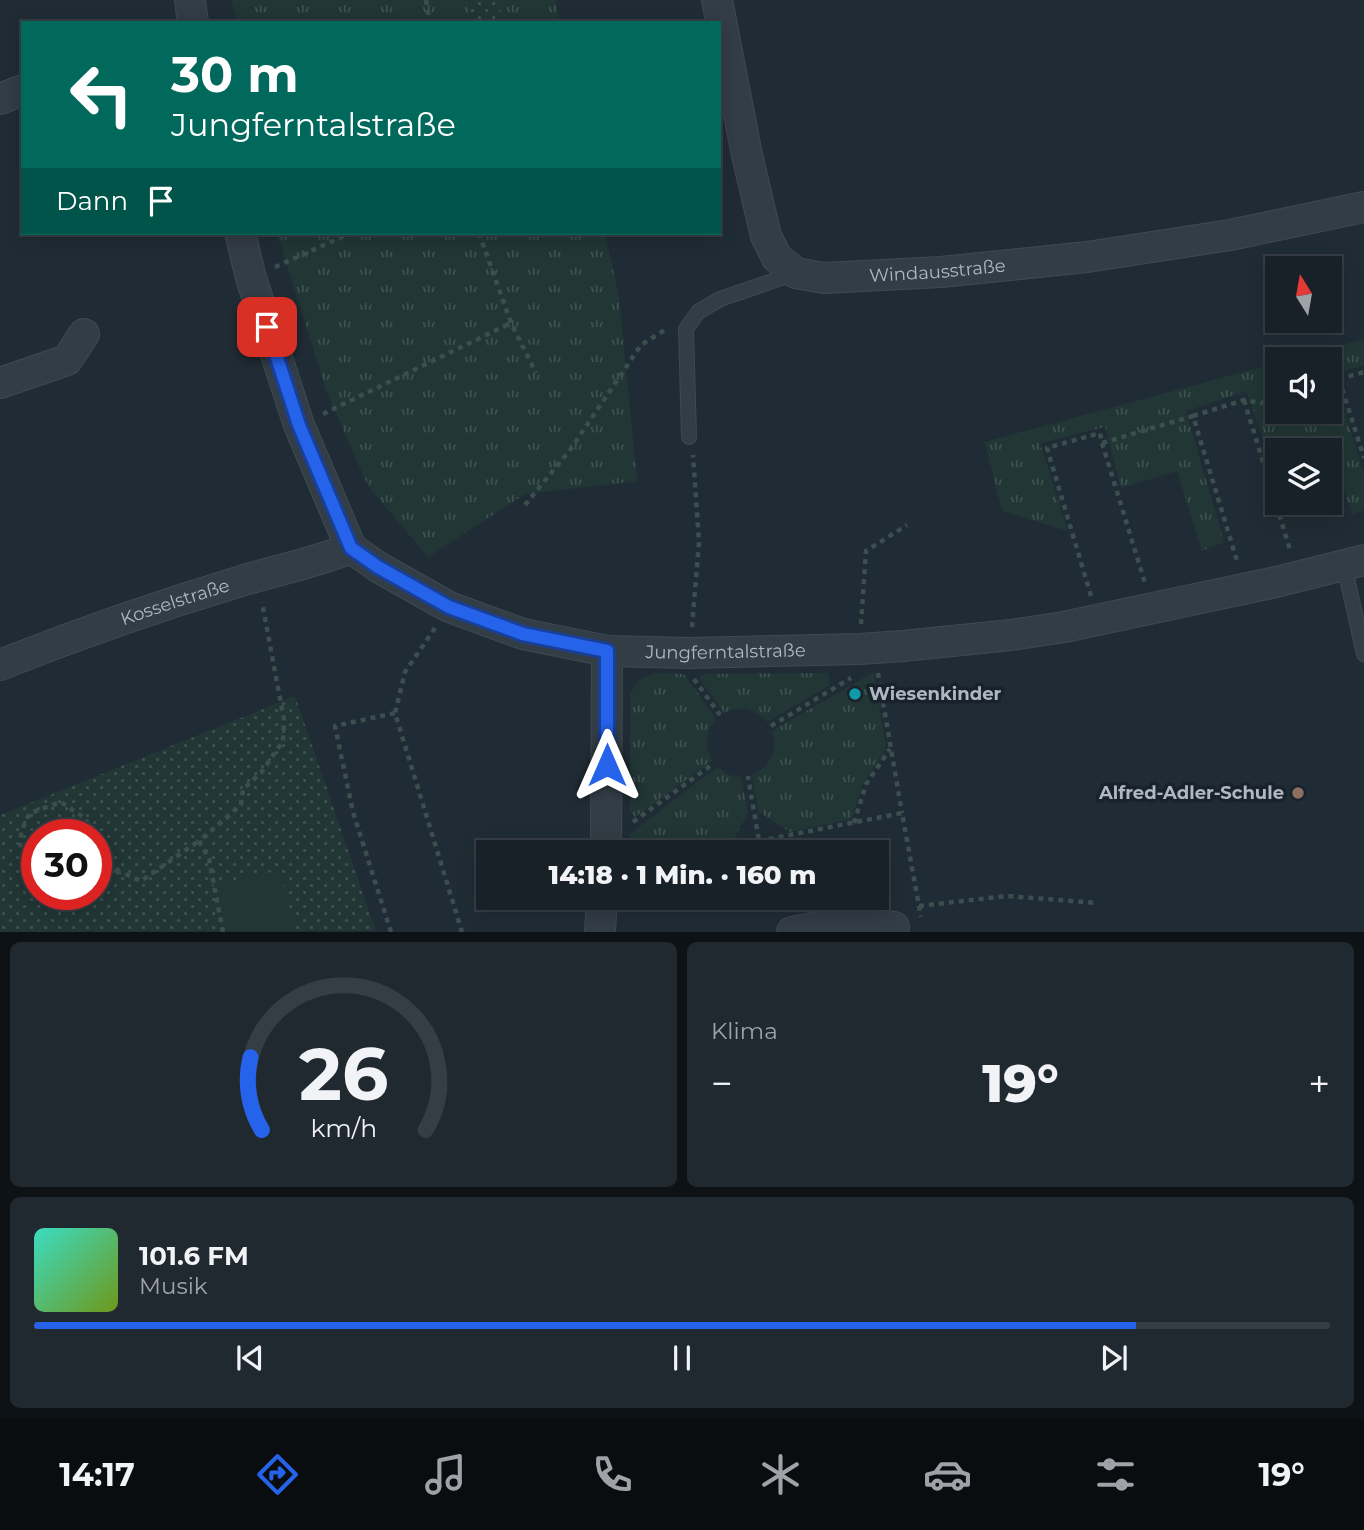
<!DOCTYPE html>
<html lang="de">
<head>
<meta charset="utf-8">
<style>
  :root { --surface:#182128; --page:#212930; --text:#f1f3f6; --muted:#9fa3a8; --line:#363e45; --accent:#2563eb }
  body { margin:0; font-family:Montserrat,sans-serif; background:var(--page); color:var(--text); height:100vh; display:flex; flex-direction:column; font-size:26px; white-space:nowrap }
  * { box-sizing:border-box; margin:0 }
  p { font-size:23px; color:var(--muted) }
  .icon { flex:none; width:38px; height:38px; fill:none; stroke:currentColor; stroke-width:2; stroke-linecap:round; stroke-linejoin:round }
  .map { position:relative; height:932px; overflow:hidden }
  .drawer { display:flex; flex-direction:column; gap:10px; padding:10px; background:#0d1216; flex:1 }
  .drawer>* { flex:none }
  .guide { position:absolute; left:21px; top:21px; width:700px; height:214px; border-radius:0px; box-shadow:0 4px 18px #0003,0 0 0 2px var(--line); background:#00695c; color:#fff; overflow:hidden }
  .needle { width:46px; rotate:349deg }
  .buttons { position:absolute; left:1265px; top:256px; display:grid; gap:14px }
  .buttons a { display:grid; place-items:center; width:77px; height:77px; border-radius:0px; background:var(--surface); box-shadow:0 4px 18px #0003,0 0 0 2px var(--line); font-size:35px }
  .speed { position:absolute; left:21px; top:819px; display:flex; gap:14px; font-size:35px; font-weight:700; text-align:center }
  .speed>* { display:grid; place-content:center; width:91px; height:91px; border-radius:50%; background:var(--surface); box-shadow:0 4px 18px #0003,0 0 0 2px var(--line); line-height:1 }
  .speed .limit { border:10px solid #d22; background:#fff; color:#111 }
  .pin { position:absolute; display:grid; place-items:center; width:60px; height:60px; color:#fff; margin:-30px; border-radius:14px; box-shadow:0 4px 10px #0006 }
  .me { position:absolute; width:77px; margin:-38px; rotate:0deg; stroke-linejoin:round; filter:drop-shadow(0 0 5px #0008) }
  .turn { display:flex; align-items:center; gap:24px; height:147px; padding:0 35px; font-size:32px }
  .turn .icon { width:91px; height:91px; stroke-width:2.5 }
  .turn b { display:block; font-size:49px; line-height:60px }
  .then { display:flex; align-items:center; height:66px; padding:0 35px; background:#0003; gap:14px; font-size:26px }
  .big { font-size:52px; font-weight:800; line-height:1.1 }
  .drawer .card { flex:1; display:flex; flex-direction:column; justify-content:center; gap:10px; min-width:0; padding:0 24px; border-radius:10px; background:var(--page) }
  .drawer .dial { align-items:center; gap:0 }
  .dial svg { height:182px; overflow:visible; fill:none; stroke:var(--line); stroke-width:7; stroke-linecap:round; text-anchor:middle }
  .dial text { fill:var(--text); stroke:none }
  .song { display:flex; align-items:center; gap:21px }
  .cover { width:84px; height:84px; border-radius:10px; background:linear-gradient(135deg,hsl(170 70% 55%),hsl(80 70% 35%)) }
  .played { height:7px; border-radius:4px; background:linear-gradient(90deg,var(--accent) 85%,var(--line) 85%) }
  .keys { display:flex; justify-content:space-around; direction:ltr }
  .heat { display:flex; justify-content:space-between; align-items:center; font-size:38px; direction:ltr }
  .drawer .tiles { flex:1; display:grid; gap:10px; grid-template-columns:1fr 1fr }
  .card:last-child { grid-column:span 2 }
  .trip { position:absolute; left:476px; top:840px; width:413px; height:70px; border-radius:0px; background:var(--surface); box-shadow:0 4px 18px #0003,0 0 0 2px var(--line); font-weight:800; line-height:70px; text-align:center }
  .tabs { display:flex; height:112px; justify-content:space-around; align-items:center; background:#0a0d10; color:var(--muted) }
  .tabs .icon { width:49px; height:49px }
  .tabs .selected { color:var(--accent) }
  .tabs b { font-size:32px; color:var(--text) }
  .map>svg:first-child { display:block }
</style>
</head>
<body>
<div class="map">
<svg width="1364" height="932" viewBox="0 0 1364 932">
  <defs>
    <pattern id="grass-tufts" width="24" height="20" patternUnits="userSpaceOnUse" patternTransform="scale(1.75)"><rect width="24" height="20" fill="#223636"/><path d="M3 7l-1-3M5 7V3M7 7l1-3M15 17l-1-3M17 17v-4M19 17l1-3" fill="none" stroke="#3f5151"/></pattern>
    <pattern id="park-dots" width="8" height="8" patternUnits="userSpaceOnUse" patternTransform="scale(1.75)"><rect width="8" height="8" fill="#223636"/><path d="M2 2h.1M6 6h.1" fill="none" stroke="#3f5151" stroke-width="1.8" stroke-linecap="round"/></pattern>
  </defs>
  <rect width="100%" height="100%" fill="#202c35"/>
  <!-- grass -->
  <g fill="url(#grass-tufts)">
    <polygon points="231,0 555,0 560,23 238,23"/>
    <polygon points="277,233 605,233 619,297 637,481 525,494 428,557 368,486 327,393"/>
    <polygon points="1364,339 1364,365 1334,374 1364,475 1364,510 1352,515 1333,454 1330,454 1330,450 1278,450 1277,470 1275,471 1246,391 1186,411 1224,542 1202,551 1177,471 1121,488 1105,427 1040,443 1068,531 1002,511 985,442 1277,363 1278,411 1330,411 1330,359 1292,359"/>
    <path d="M874 672 886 749 863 783 851 819 790 832 758 811 752 775C771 767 778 749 772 731Z"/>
    <path d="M656 673 684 674 716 719C705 732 704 746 712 761L635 817 630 810V694L640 679Z"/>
    <path d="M828 673 830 685 767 722C756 708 739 705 724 713L699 678 704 674Z"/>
    <polygon points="717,767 729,775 741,777 748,813 732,843 681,852 629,852 630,834"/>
  </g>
  <!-- park -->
  <g fill="url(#park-dots)" fill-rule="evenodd">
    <polygon points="466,0 498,0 502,20 471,23"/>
    <path d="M295 696 376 931 0 932V815ZM37 835H96V894H37Z"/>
  </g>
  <!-- garden -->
  <polygon fill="#223636" points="281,870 294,931 223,931 213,885"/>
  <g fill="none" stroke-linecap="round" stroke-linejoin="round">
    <defs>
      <g id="lane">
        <polyline points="689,437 686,329 698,312 720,299 796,273"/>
        <polyline points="1344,565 1364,654"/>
      </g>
      <g id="street">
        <polyline points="190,0 193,23"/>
        <path id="s1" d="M717 0 747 155 766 236 777 258 796 273 824 278 941 272 1087 257 1230 235 1364 207"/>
        <polyline points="0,99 23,90"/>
        <path id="s2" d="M240 233 251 278 299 425 351 548 378 567 449 607 523 634 607 651 690 653 860 649 903 646 1011 635 1064 627 1276 582 1364 560"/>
        <polyline points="0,383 67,360 84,334"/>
        <path id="s3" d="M0 665C78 634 158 606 238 582 276 570 315 563 351 548"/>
        <polyline points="606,852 607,651"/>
        <polyline points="600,932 602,898"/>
        <polyline points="792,932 855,920 894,927"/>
      </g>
    </defs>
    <!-- lane casing -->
    <use href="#lane" stroke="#3f4952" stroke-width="16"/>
    <!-- street casing -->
    <use href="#street" stroke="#3f4952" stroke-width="32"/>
    <!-- path -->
    <g stroke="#3a4f4e" stroke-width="4.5" stroke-dasharray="5 5" stroke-linecap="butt">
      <polyline points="426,0 430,23"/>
      <polyline points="479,233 511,323 536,373"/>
      <polyline points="275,267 351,233"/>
      <polyline points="1339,379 1364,372"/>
      <polyline points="1330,382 1339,379 1364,458"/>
      <polyline points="1244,400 1291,553"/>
      <polyline points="323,414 511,323"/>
      <polyline points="1193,416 1244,400 1261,403 1278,398"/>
      <polyline points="1102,443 1145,583"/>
      <polyline points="525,505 570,450 641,345 668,328"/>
      <polyline points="1091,596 1047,448 1100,433 1102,443 1193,416 1238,564"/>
      <polyline points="861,624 866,551 907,525"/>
      <polyline points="692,627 699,542 693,455"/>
      <polyline points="435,628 405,672 395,713 462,932"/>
      <polyline points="878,673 902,813"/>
      <polyline points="694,679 720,715"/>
      <polyline points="771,726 851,678"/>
      <polyline points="633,822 713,764"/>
      <polyline points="854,823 866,784 890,749"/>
      <polyline points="759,841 902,813 921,917"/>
      <polyline points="96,846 101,855 119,871"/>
      <polyline points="692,852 759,841 748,776"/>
      <path d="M37 872C15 853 17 836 30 813L61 802 86 819 91 835"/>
      <polyline points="96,875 121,872 141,881 199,841"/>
      <polyline points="919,906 1007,896 1097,903"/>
      <polyline points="223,932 209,859 199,841 241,805 243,789 261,773 283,741 284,720 262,602"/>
      <polyline points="391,932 353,812 335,726 395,713"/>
    </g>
    <!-- lane -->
    <use href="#lane" stroke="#333d46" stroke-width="14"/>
    <!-- street -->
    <use href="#street" stroke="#333d46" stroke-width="30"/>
  </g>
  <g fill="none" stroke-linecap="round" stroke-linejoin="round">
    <defs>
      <polyline id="route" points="267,327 299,425 351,548 378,567 449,607 523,634 607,651 607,765"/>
    </defs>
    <!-- route casing -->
    <use href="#route" stroke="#184099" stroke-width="18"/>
    <!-- route -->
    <use href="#route" stroke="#2563eb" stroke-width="12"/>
  </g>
  <!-- markers -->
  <circle fill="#0f9aa8" stroke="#19222a" stroke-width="2.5" cx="855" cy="694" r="7"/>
  <circle fill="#8d6e63" stroke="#19222a" stroke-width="2.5" cx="1298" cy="793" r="7"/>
  <g text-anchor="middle" stroke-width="7" stroke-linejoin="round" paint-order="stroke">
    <!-- street labels -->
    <g font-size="18" fill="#adb8c3" stroke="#19222a">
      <text dy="6" stroke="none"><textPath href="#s1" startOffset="432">Windausstraße</textPath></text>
      <text dy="6" stroke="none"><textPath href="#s3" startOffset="186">Kosselstraße</textPath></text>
      <text dy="6" stroke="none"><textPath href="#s2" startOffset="732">Jungferntalstraße</textPath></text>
    </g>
    <!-- poi labels -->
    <g font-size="18" font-weight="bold" fill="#adb8c3" stroke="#19222a" text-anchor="start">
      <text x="869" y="700">Wiesenkinder</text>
      <text x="1284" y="799" text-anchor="end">Alfred-Adler-Schule</text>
    </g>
  </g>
</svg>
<div class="buttons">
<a><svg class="needle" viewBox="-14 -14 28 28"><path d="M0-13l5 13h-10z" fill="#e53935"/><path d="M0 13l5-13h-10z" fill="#9fa3a8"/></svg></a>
<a><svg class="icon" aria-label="sound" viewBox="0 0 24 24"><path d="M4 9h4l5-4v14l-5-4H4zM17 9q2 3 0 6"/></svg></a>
<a><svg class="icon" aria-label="layers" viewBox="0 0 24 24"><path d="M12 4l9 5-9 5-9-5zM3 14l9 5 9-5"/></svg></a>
</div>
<div class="speed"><div class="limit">30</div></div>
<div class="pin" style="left:267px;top:327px;background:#d93025"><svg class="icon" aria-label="arrive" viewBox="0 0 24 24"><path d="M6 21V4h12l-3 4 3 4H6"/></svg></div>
<svg class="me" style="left:607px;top:765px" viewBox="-20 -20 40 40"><path d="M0-17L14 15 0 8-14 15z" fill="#2563eb" stroke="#fff" stroke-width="4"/></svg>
<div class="trip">14:18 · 1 Min. · 160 m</div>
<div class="guide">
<div class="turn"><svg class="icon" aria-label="left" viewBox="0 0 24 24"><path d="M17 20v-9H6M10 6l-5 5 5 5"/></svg><div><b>30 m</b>Jungferntalstraße</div></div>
<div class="then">Dann<svg class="icon" aria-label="arrive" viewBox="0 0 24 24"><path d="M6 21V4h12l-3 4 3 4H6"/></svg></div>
</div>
</div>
<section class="drawer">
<div class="tiles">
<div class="card dial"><svg viewBox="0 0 100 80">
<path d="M14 69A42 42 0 1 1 86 69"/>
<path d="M14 69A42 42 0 0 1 9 37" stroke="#2563eb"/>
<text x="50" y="56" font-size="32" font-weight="700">26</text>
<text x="50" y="72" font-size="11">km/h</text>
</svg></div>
<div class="card"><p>Klima</p>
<div class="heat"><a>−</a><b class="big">19°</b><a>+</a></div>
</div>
<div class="card">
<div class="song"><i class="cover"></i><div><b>101.6 FM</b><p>Musik</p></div></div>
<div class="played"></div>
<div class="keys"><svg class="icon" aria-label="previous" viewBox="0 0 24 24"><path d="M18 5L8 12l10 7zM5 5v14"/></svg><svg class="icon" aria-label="pause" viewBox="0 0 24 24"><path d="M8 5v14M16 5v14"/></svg><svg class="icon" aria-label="next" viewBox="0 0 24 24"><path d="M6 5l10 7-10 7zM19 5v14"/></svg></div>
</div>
</div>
</section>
<nav class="tabs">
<b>14:17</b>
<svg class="icon selected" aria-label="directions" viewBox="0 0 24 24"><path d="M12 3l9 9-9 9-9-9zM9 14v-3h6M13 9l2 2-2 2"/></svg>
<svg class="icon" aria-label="music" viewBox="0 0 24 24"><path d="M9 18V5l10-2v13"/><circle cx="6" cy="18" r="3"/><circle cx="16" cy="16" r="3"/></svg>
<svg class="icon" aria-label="phone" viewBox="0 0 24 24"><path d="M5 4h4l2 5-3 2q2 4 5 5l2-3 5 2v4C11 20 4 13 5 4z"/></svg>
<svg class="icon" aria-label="climate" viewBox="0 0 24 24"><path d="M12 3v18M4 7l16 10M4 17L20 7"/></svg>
<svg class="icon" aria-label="car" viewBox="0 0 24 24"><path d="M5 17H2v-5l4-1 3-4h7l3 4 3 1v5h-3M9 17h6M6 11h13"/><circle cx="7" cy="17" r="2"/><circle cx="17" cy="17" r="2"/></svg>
<svg class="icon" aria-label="filters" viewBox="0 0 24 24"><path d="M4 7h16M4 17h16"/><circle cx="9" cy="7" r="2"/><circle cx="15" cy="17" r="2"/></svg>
<b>19°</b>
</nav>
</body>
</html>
